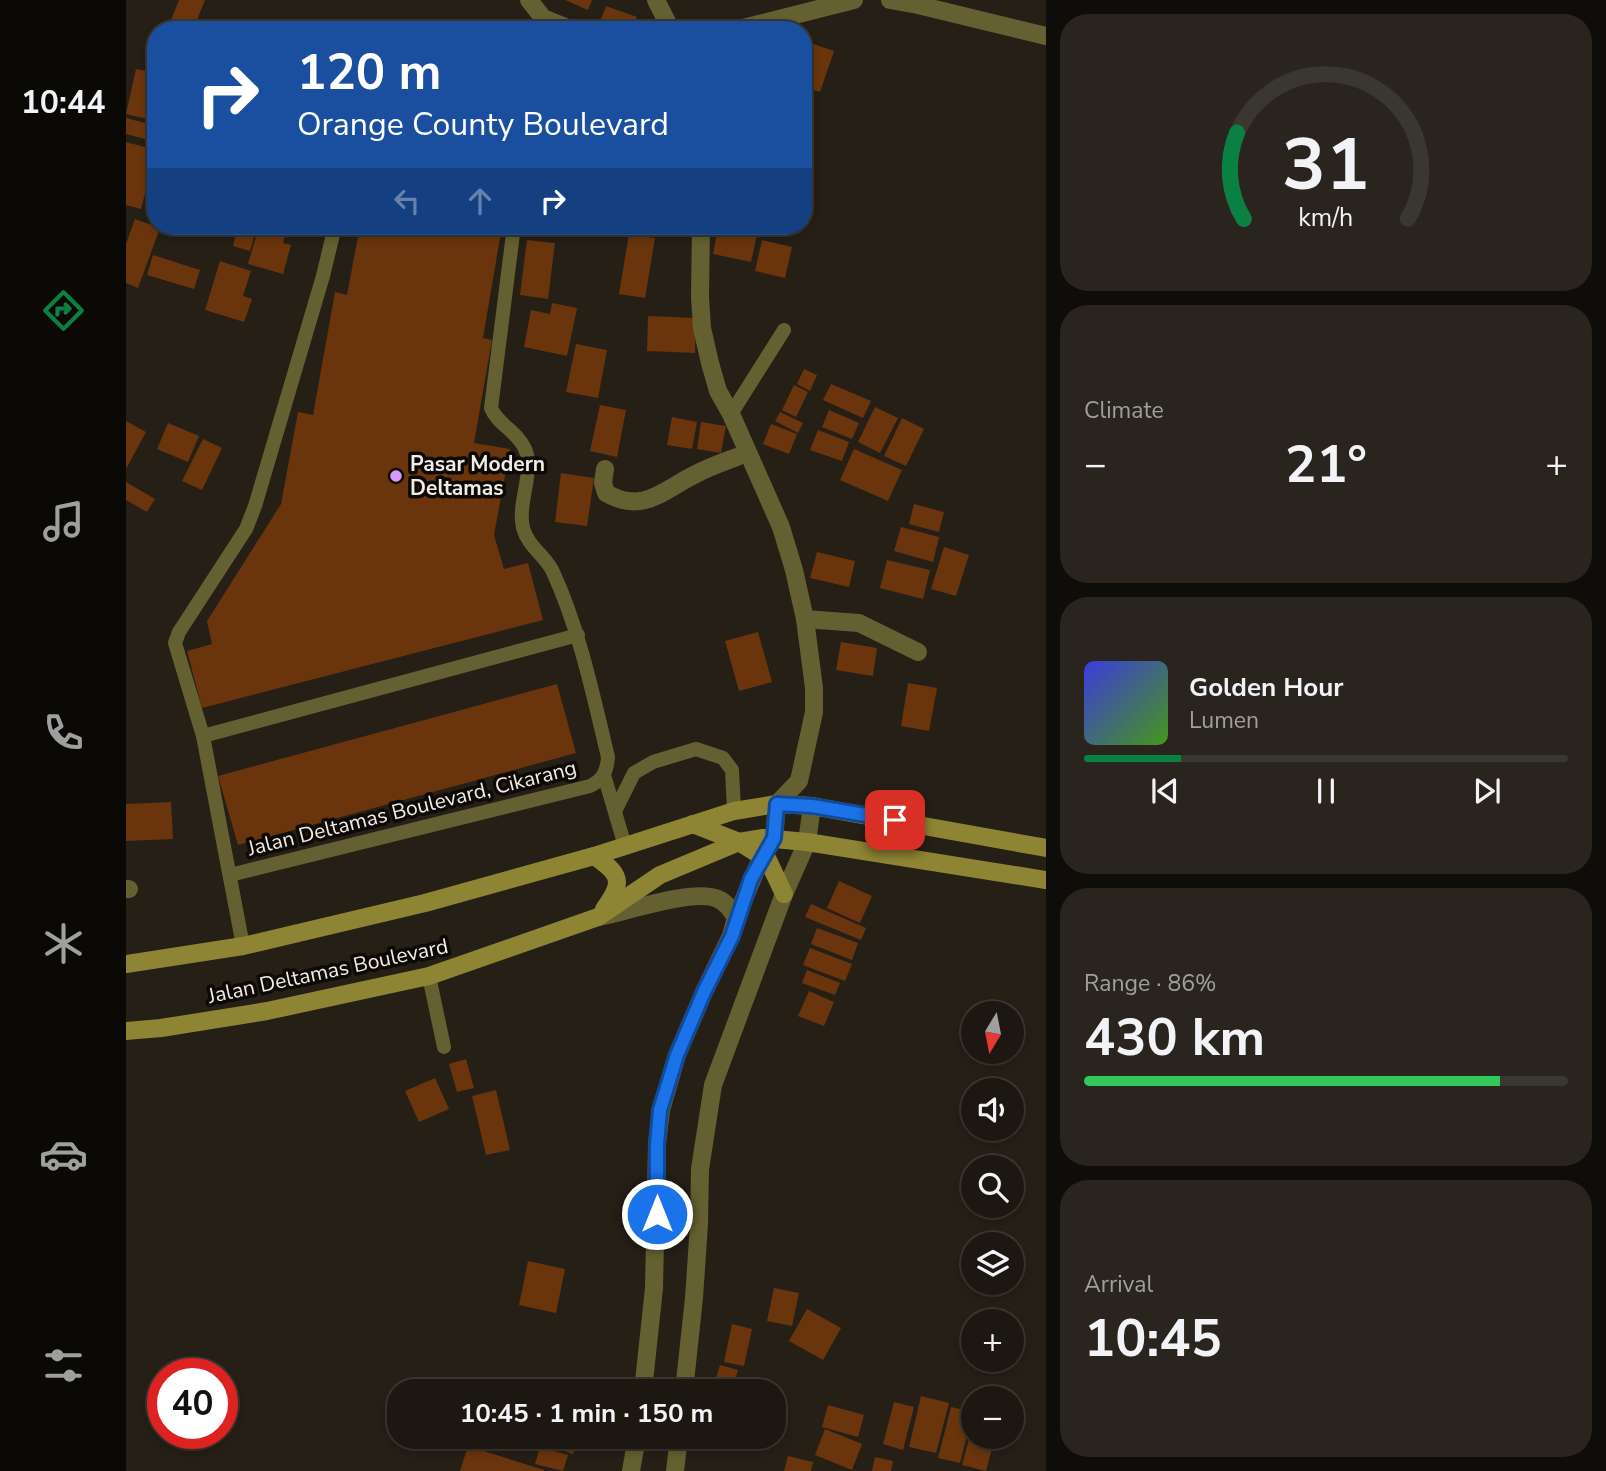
<!DOCTYPE html>
<html lang="en">
<head>
<meta charset="utf-8">
<style>
  :root { --surface:#1c1710; --page:#29241e; --text:#f1f3f6; --muted:#a09f9f; --line:#3a3630; --accent:#0b8043 }
  body { margin:0; font-family:"Nunito Sans",sans-serif; background:var(--page); color:var(--text); height:100vh; display:flex; flex-direction:column; font-size:26px; white-space:nowrap }
  * { box-sizing:border-box; margin:0 }
  p { font-size:23px; color:var(--muted) }
  .icon { flex:none; width:38px; height:38px; fill:none; stroke:currentColor; stroke-width:2; stroke-linecap:round; stroke-linejoin:round }
  .map { position:relative; flex:1; overflow:hidden }
  .drawer { display:flex; flex-direction:column; gap:14px; padding:14px; background:#0f0d09; width:560px }
  .drawer>* { flex:none }
  .hud { position:absolute; left:21px; top:21px; width:665px; height:214px; border-radius:28px; box-shadow:0 4px 10px #0003,0 0 0 2px var(--line); background:#1a4fa0; color:#fff; overflow:hidden }
  .needle { width:46px; rotate:190deg }
  .buttons { position:absolute; left:835px; top:1001px; display:grid; gap:14px }
  .buttons a { display:grid; place-items:center; width:63px; height:63px; border-radius:50%; background:var(--surface); box-shadow:0 4px 10px #0003,0 0 0 2px var(--line); font-size:35px }
  .speed { position:absolute; left:21px; top:1358px; display:flex; gap:14px; font-size:35px; font-weight:700; text-align:center }
  .speed>* { display:grid; place-content:center; width:91px; height:91px; border-radius:50%; background:var(--surface); box-shadow:0 4px 10px #0003,0 0 0 2px var(--line); line-height:1 }
  .speed .limit { border:10px solid #d22; background:#fff; color:#111 }
  .pin { position:absolute; display:grid; place-items:center; width:60px; height:60px; color:#fff; margin:-30px; border-radius:14px; box-shadow:0 4px 10px #0006 }
  .me { position:absolute; width:77px; margin:-38px; rotate:0deg; stroke-linejoin:round; filter:drop-shadow(0 0 5px #0008) }
  .turn { display:flex; align-items:center; gap:24px; height:147px; padding:0 35px; font-size:32px }
  .turn .icon { width:91px; height:91px; stroke-width:2.5 }
  .turn b { display:block; font-size:49px; line-height:60px }
  .lanes { display:flex; align-items:center; height:66px; padding:0 35px; background:#0003; justify-content:center; gap:35px; direction:ltr }
  .lanes .off { opacity:.35 }
  .big { font-size:52px; font-weight:700; line-height:1.1 }
  .drawer .card { flex:1; display:flex; flex-direction:column; justify-content:center; gap:10px; min-width:0; padding:0 24px; border-radius:28px; background:var(--page) }
  .drawer .dial { align-items:center; gap:0 }
  .dial svg { height:182px; overflow:visible; fill:none; stroke:var(--line); stroke-width:7; stroke-linecap:round; text-anchor:middle }
  .dial text { fill:var(--text); stroke:none }
  .song { display:flex; align-items:center; gap:21px }
  .cover { width:84px; height:84px; border-radius:10px; background:linear-gradient(135deg,hsl(240 70% 55%),hsl(100 70% 35%)) }
  .played { height:7px; border-radius:4px; background:linear-gradient(90deg,var(--accent) 20%,var(--line) 20%) }
  .keys { display:flex; justify-content:space-around; direction:ltr }
  .heat { display:flex; justify-content:space-between; align-items:center; font-size:38px; direction:ltr }
  .charge { height:10px; border-radius:5px; background:linear-gradient(90deg,#34c759 86%,var(--line) 0) }
  .trip { position:absolute; left:261px; top:1379px; width:399px; height:70px; border-radius:28px; background:var(--surface); box-shadow:0 4px 10px #0003,0 0 0 2px var(--line); font-weight:700; line-height:70px; text-align:center }
  main { display:flex; flex:1; min-height:0 }
  .tab-bar { display:flex; flex-direction:column; width:126px; justify-content:space-around; align-items:center; background:#0b0906; color:var(--muted) }
  .tab-bar .icon { width:49px; height:49px }
  .tab-bar .active { color:var(--accent) }
  .tab-bar b { font-size:32px; color:var(--text) }
  .map>svg:first-child { display:block }
</style>
</head>
<body>
<main>
<nav class="tab-bar">
<b>10:44</b>
<svg class="icon active" aria-label="directions" viewBox="0 0 24 24"><path d="M12 3l9 9-9 9-9-9zM9 14v-3h6M13 9l2 2-2 2"/></svg>
<svg class="icon" aria-label="music" viewBox="0 0 24 24"><path d="M9 18V5l10-2v13"/><circle cx="6" cy="18" r="3"/><circle cx="16" cy="16" r="3"/></svg>
<svg class="icon" aria-label="phone" viewBox="0 0 24 24"><path d="M5 4h4l2 5-3 2q2 4 5 5l2-3 5 2v4C11 20 4 13 5 4z"/></svg>
<svg class="icon" aria-label="climate" viewBox="0 0 24 24"><path d="M12 3v18M4 7l16 10M4 17L20 7"/></svg>
<svg class="icon" aria-label="car" viewBox="0 0 24 24"><path d="M5 17H2v-5l4-1 3-4h7l3 4 3 1v5h-3M9 17h6M6 11h13"/><circle cx="7" cy="17" r="2"/><circle cx="17" cy="17" r="2"/></svg>
<svg class="icon" aria-label="filters" viewBox="0 0 24 24"><path d="M4 7h16M4 17h16"/><circle cx="9" cy="7" r="2"/><circle cx="15" cy="17" r="2"/></svg>
</nav>
<div class="map">
<svg width="920" height="1471" viewBox="0 0 920 1471">
  <rect width="100%" height="100%" fill="#251f16"/>
  <!-- building -->
  <g fill="#6a350d">
    <polygon points="53,0 79,0 67,30 41,30"/>
    <polygon points="439,0 466,0 462,10"/>
    <polygon points="480,6 511,17 506,30 471,30"/>
    <polygon points="684,43 708,51 694,92 677,87 677,62"/>
    <polygon points="10,69 30,73 30,96 25,120 0,114"/>
    <polygon points="677,114 685,115 678,148 677,148"/>
    <polygon points="0,118 23,124 19,139 0,134"/>
    <polygon points="0,142 30,150 15,209 0,205"/>
    <polygon points="9,219 34,228 12,288 0,283 0,244"/>
    <polygon points="112,226 131,226 124,251 107,246"/>
    <polygon points="133,226 162,226 157,243 165,245 157,274 122,264"/>
    <polygon points="234,226 376,226 357,338 366,340 348,443 384,449 368,535 378,569 402,563 417,620 76,708 61,651 86,644 81,621 155,504 172,412 187,415 209,292 221,295"/>
    <polygon points="512,226 560,226 559,235"/>
    <polygon points="592,227 631,235 625,262 587,254"/>
    <polygon points="503,234 529,238 519,298 493,294"/>
    <polygon points="401,240 429,243 422,299 394,295"/>
    <polygon points="636,240 666,247 659,278 629,271"/>
    <polygon points="27,255 74,270 68,289 21,275"/>
    <polygon points="94,261 125,271 117,296 126,299 118,322 79,310"/>
    <polygon points="426,303 451,308 441,356 398,347 405,310 424,314"/>
    <polygon points="522,316 570,318 569,353 521,351"/>
    <polygon points="450,344 481,350 472,398 440,392"/>
    <polygon points="678,369 691,375 684,391 671,384"/>
    <polygon points="705,384 745,401 737,418 697,400"/>
    <polygon points="668,385 682,392 670,417 656,410"/>
    <polygon points="474,405 500,410 491,457 464,451"/>
    <polygon points="749,407 772,418 754,453 732,442"/>
    <polygon points="703,410 733,423 726,439 696,427"/>
    <polygon points="654,412 677,423 672,433 649,421"/>
    <polygon points="546,417 571,422 566,449 541,445"/>
    <polygon points="776,418 798,429 780,466 758,456"/>
    <polygon points="0,421 20,432 0,469"/>
    <polygon points="575,422 600,426 595,453 571,449"/>
    <polygon points="42,423 73,436 62,462 31,449"/>
    <polygon points="645,424 671,434 663,454 637,444"/>
    <polygon points="692,430 723,442 716,461 684,450"/>
    <polygon points="77,439 96,448 76,490 56,481"/>
    <polygon points="728,449 776,470 762,501 714,480"/>
    <polygon points="435,473 468,478 461,526 429,522"/>
    <polygon points="0,482 29,499 21,512 0,500"/>
    <polygon points="788,504 818,512 813,532 783,524"/>
    <polygon points="775,527 813,537 807,562 768,551"/>
    <polygon points="818,547 843,555 830,596 805,589"/>
    <polygon points="691,552 729,561 723,587 684,578"/>
    <polygon points="761,560 804,570 797,599 754,588"/>
    <polygon points="632,632 646,682 613,691 599,641"/>
    <polygon points="715,642 751,648 747,676 710,670"/>
    <polygon points="782,683 811,688 803,731 775,726"/>
    <polygon points="431,684 450,753 112,845 92,776"/>
    <polygon points="45,802 47,839 0,841 0,804"/>
    <polygon points="713,881 746,896 734,923 701,908"/>
    <polygon points="685,904 740,928 735,940 679,917"/>
    <polygon points="691,928 732,943 726,960 685,944"/>
    <polygon points="684,948 726,964 719,981 677,965"/>
    <polygon points="681,970 714,983 709,995 676,983"/>
    <polygon points="683,991 708,1002 698,1026 672,1016"/>
    <polygon points="340,1059 348,1088 331,1092 323,1064"/>
    <polygon points="309,1078 323,1109 293,1122 279,1091"/>
    <polygon points="370,1090 384,1150 360,1155 346,1096"/>
    <polygon points="402,1261 439,1269 430,1313 393,1305"/>
    <polygon points="648,1288 673,1293 666,1326 641,1321"/>
    <polygon points="681,1309 715,1328 697,1360 663,1341"/>
    <polygon points="606,1324 626,1329 618,1366 598,1362"/>
    <polygon points="594,1365 612,1370 606,1391 586,1391"/>
    <polygon points="795,1396 823,1403 810,1453 783,1447"/>
    <polygon points="768,1402 788,1407 777,1450 757,1444"/>
    <polygon points="702,1405 738,1415 732,1437 696,1427"/>
    <polygon points="825,1407 847,1412 834,1463 812,1458"/>
    <polygon points="846,1428 847,1437 869,1437 860,1471 836,1465"/>
    <polygon points="699,1429 736,1444 726,1470 689,1455"/>
    <polygon points="412,1437 454,1437 447,1454 410,1441"/>
    <polygon points="342,1446 418,1470 418,1471 334,1471"/>
    <polygon points="414,1447 442,1455 437,1471 409,1464"/>
    <polygon points="662,1456 687,1462 685,1471 658,1471"/>
    <polygon points="749,1457 767,1461 765,1471 746,1471"/>
  </g>
  <g fill="none" stroke-linecap="round" stroke-linejoin="round">
    <!-- service -->
    <g stroke="#656031" stroke-width="14">
      <polyline points="605,414 658,330"/>
      <polyline points="77,736 452,635"/>
      <polyline points="478,775 499,846"/>
      <polyline points="489,811 508,773 527,762 570,749 597,758 606,770 608,811"/>
      <path d="M104 875 464 786C477 780 481 771 482 757 467 695 454 631 427 572 420 556 402 547 397 528 391 503 409 471 399 449 391 431 372 425 365 408L388 226"/>
      <polyline points="117,946 77,736 49,643 53,632 120,529 129,506 197,276 209,226"/>
      <polyline points="303,976 318,1047"/>
    </g>
    <!-- minor -->
    <g stroke="#656031" stroke-width="18">
      <polyline points="403,0 417,18 447,30"/>
      <polyline points="530,0 545,30"/>
      <polyline points="764,0 792,5 920,36"/>
      <polyline points="609,30 728,0"/>
      <polyline points="575,226 574,297 576,328 584,363 592,391 605,414 655,527 668,570 679,619 688,688 688,712 673,781 651,804"/>
      <path d="M479 469 477 483 480 493C518 515 538 489 570 474 587 465 604 460 621 453"/>
      <polyline points="679,619 733,623 792,652"/>
      <polyline points="0,889 3,889"/>
    </g>
    <!-- tertiary -->
    <g stroke="#656031" stroke-width="18">
      <path d="M472 917C500 912 568 888 592 899 601 903 605 910 610 918L605 936 578 992 551 1055 535 1110 531 1144 528 1288 517 1391"/>
      <polyline points="610,918 636,856 648,838 651,804"/>
      <polyline points="558,1391 568,1298 573,1224 574,1169 587,1085 658,894 681,842 686,806"/>
      <polyline points="505,1471 511,1437"/>
      <polyline points="549,1471 553,1437"/>
    </g>
    <!-- secondary -->
    <g stroke="#8d8434" stroke-width="18">
      <polyline points="567,824 613,842 642,860 658,894"/>
      <path d="M468 856C495 874 498 882 478 909"/>
      <polyline points="0,964 117,946 299,903 468,856 608,811 651,804 686,806 920,848"/>
      <polyline points="0,1031 35,1028 141,1011 303,976 472,917 534,875 613,842 637,838 681,842 920,880"/>
    </g>
  </g>
  <g fill="none" stroke-linecap="round" stroke-linejoin="round">
    <defs>
      <polyline id="route" points="531,1214 531,1144 534,1110 551,1055 578,992 606,936 625,879 648,838 651,804 686,806 769,820"/>
    </defs>
    <!-- route casing -->
    <use href="#route" stroke="#114b97" stroke-width="18"/>
    <!-- route -->
    <use href="#route" stroke="#1a73e8" stroke-width="12"/>
  </g>
  <!-- markers -->
  <circle fill="#d79bf9" stroke="#0c0906" stroke-width="2.5" cx="270" cy="476" r="7"/>
  <g text-anchor="middle" stroke-width="7" stroke-linejoin="round" paint-order="stroke">
    <!-- poi labels -->
    <g font-size="21" font-weight="bold" fill="#f0ece6" stroke="#0c0906" text-anchor="start">
      <text x="284" y="471">Pasar Modern<tspan x="284" dy="24">Deltamas</tspan></text>
    </g>
    <!-- street labels -->
    <g font-size="21" fill="#f0ece6" stroke="#0c0906">
      <text transform="translate(286 808) rotate(-14)" y="7">Jalan Deltamas Boulevard, Cikarang</text>
      <text transform="translate(202 971) rotate(-12)" y="7">Jalan Deltamas Boulevard</text>
    </g>
  </g>
</svg>
<div class="buttons">
<a><svg class="needle" viewBox="-14 -14 28 28"><path d="M0-13l5 13h-10z" fill="#e53935"/><path d="M0 13l5-13h-10z" fill="#a09f9f"/></svg></a>
<a><svg class="icon" aria-label="sound" viewBox="0 0 24 24"><path d="M4 9h4l5-4v14l-5-4H4zM17 9q2 3 0 6"/></svg></a>
<a><svg class="icon" aria-label="search" viewBox="0 0 24 24"><circle cx="10" cy="10" r="6"/><path d="M15 15l6 6"/></svg></a>
<a><svg class="icon" aria-label="layers" viewBox="0 0 24 24"><path d="M12 4l9 5-9 5-9-5zM3 14l9 5 9-5"/></svg></a>
<a>+</a>
<a>−</a>
</div>
<div class="speed"><div class="limit">40</div></div>
<div class="pin" style="left:769px;top:820px;background:#d93025"><svg class="icon" aria-label="arrive" viewBox="0 0 24 24"><path d="M6 21V4h12l-3 4 3 4H6"/></svg></div>
<svg class="me" style="left:531px;top:1214px" viewBox="-20 -20 40 40"><circle r="17" fill="#1a73e8" stroke="#fff" stroke-width="3"/><path d="M0-11L8 9 0 5-8 9z" fill="#fff"/></svg>
<div class="trip">10:45 · 1 min · 150 m</div>
<div class="hud">
<div class="turn"><svg class="icon" aria-label="right" viewBox="0 0 24 24"><path d="M7 20v-9h11M14 6l5 5-5 5"/></svg><div><b>120 m</b>Orange County Boulevard</div></div>
<div class="lanes"><svg class="icon off" aria-label="left" viewBox="0 0 24 24"><path d="M17 20v-9H6M10 6l-5 5 5 5"/></svg><svg class="icon off" aria-label="ahead" viewBox="0 0 24 24"><path d="M12 20V5M6 11l6-6 6 6"/></svg><svg class="icon" aria-label="right" viewBox="0 0 24 24"><path d="M7 20v-9h11M14 6l5 5-5 5"/></svg></div>
</div>
</div>
<section class="drawer">
<div class="card dial"><svg viewBox="0 0 100 80">
<path d="M14 69A42 42 0 1 1 86 69"/>
<path d="M14 69A42 42 0 0 1 11 31" stroke="#0b8043"/>
<text x="50" y="56" font-size="32" font-weight="700">31</text>
<text x="50" y="72" font-size="11">km/h</text>
</svg></div>
<div class="card"><p>Climate</p>
<div class="heat"><a>−</a><b class="big">21°</b><a>+</a></div>
</div>
<div class="card">
<div class="song"><i class="cover"></i><div><b>Golden Hour</b><p>Lumen</p></div></div>
<div class="played"></div>
<div class="keys"><svg class="icon" aria-label="previous" viewBox="0 0 24 24"><path d="M18 5L8 12l10 7zM5 5v14"/></svg><svg class="icon" aria-label="pause" viewBox="0 0 24 24"><path d="M8 5v14M16 5v14"/></svg><svg class="icon" aria-label="next" viewBox="0 0 24 24"><path d="M6 5l10 7-10 7zM19 5v14"/></svg></div>
</div>
<div class="card"><p>Range · 86%</p><b class="big">430 km</b><div class="charge"></div></div>
<div class="card"><p>Arrival</p><b class="big">10:45</b></div>
</section>
</main>
</body>
</html>
